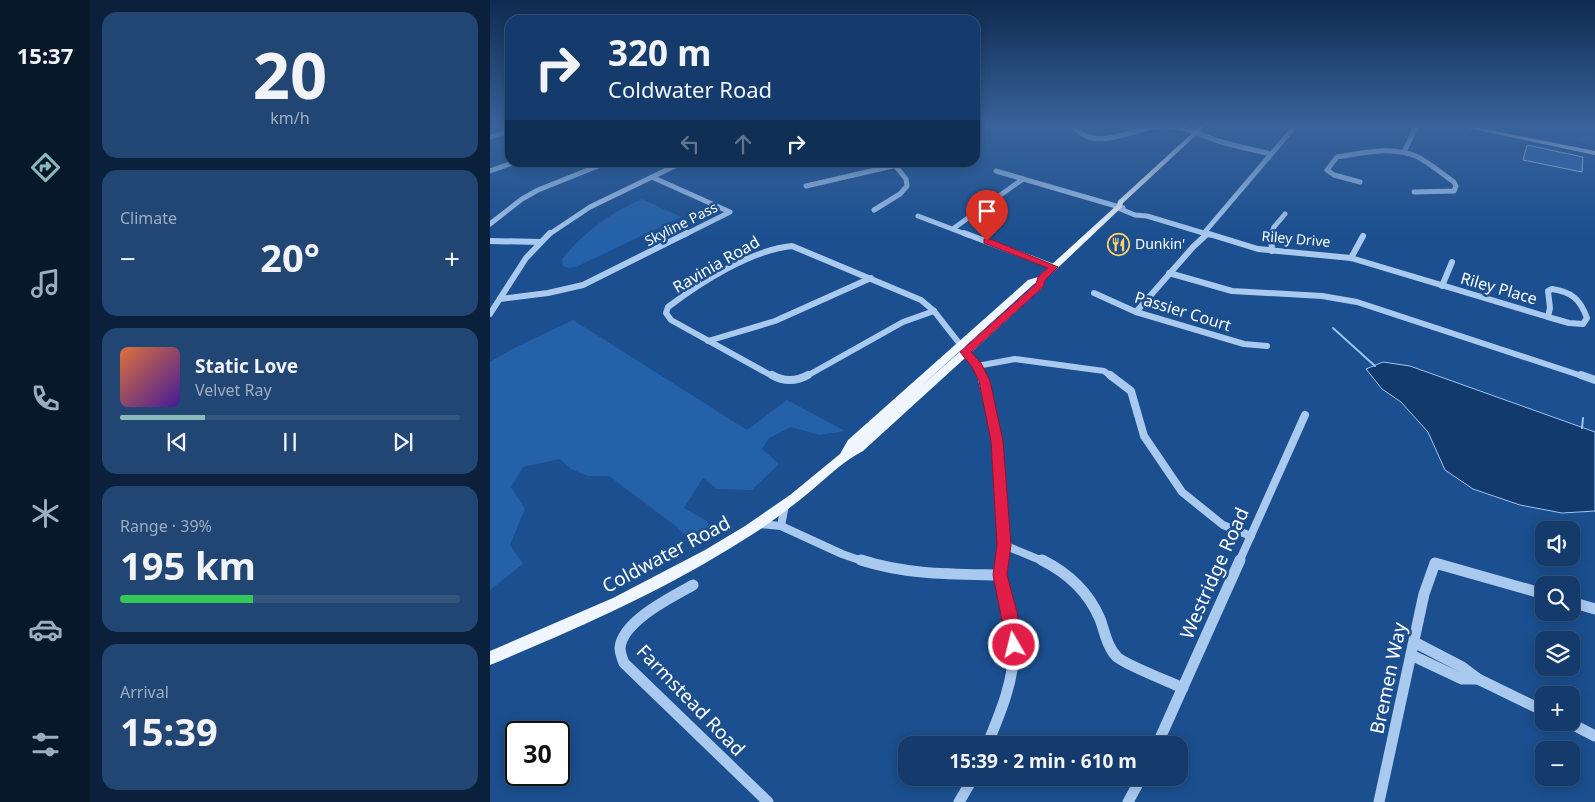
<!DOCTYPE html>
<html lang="en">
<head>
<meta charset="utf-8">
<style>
  :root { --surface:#143b6b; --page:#214673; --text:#f1f3f6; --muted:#9dadc1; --line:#33557e; --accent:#8bbbb9 }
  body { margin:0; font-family:"Noto Sans",sans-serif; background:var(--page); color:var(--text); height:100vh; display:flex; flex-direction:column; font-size:19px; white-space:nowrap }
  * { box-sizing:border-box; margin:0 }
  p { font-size:16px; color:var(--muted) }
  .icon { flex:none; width:28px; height:28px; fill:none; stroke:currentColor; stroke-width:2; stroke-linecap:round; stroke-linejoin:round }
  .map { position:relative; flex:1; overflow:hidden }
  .sheet { display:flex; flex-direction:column; gap:12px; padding:12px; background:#0b203b; width:400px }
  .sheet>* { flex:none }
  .guide { position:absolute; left:15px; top:15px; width:475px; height:152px; border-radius:15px; box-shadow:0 2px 12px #0003,0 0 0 1px var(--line); background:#143b6b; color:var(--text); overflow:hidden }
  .controls { position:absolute; left:1045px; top:521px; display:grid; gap:10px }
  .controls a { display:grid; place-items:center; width:45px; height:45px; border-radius:10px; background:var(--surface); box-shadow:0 2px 12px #0003,0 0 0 1px var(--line); font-size:25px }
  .speed { position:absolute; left:15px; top:721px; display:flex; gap:10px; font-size:25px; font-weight:700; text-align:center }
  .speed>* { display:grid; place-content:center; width:65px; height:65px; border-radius:50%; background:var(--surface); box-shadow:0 2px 12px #0003,0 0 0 1px var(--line); line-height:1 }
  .speed .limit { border:2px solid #111; border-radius:8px; background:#fff; color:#111 }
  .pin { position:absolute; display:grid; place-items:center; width:42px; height:42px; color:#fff; margin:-51px -21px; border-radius:50% 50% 50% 0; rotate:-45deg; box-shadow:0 0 5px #0007 }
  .pin .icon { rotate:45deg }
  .me { position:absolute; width:55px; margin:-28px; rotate:352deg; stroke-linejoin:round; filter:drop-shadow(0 0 4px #0008) }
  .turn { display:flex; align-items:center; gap:18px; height:105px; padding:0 20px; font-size:22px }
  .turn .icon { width:65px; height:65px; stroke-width:2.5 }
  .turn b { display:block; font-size:35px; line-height:42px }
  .lanes { display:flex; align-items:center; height:48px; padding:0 20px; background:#0003; justify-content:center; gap:25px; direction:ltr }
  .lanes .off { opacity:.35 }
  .big { font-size:38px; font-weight:700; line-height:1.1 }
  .sheet .widget { flex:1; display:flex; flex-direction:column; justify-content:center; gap:8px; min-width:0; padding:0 18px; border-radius:15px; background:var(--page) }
  .sheet .dial { align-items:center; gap:0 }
  .dial b { font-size:65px; line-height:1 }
  .song { display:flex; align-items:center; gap:15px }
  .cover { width:60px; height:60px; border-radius:8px; background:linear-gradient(135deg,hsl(20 70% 55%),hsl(260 70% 35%)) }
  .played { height:5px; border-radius:2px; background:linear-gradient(90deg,var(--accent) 25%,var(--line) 25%) }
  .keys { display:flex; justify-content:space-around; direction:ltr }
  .heat { display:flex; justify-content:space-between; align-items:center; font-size:28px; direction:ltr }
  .charge { height:8px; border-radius:4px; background:linear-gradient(90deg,#34c759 39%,var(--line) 0) }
  .trip { position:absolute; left:408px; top:736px; width:290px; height:50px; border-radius:15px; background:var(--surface); box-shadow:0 2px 12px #0003,0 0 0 1px var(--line); font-weight:700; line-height:50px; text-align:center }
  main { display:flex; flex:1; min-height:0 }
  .dock { display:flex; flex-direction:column; width:90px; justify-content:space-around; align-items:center; background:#08182b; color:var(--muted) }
  .dock .icon { width:35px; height:35px }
  .dock .selected { color:var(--accent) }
  .dock b { font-size:22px; color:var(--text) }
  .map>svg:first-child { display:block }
</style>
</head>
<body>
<main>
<nav class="dock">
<b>15:37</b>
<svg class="icon selected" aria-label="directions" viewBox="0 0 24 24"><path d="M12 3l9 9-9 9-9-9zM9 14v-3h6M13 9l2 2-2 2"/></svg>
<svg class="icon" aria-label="music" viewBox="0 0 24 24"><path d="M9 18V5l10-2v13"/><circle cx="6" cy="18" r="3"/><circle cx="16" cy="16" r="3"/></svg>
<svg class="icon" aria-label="phone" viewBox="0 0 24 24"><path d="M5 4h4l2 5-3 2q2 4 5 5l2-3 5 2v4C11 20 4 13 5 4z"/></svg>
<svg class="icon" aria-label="climate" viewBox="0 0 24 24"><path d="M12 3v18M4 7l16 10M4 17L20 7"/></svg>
<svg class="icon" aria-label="car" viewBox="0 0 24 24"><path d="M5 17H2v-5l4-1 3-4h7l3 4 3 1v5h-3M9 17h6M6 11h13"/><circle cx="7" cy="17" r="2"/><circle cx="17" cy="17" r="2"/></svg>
<svg class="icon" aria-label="filters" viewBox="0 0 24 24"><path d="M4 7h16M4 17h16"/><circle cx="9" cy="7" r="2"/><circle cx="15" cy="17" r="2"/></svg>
</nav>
<section class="sheet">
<div class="widget dial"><b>20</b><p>km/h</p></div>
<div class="widget"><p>Climate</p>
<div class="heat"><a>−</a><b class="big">20°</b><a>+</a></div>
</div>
<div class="widget">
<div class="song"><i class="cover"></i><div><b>Static Love</b><p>Velvet Ray</p></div></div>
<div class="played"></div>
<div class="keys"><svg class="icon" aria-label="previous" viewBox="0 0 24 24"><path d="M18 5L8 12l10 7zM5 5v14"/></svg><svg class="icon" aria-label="pause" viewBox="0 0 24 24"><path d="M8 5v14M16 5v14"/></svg><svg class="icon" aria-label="next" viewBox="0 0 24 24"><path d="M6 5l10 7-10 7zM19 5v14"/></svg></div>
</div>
<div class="widget"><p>Range · 39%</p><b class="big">195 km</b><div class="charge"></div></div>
<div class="widget"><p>Arrival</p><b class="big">15:39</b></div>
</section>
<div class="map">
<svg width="1105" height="802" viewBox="0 0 1105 802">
  <rect width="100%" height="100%" fill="#1b4f8f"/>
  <!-- green -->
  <g fill="#2461a8">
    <polygon points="1105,125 1105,145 1091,142 1064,128"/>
    <path d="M152 199 191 217 86 267 78 268 73 266 72 259C94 232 120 213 152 199Z"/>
    <polygon points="83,320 257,430 297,400 355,431 329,435 301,427 279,438 272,449 289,464 262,490 227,489 213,478 194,508 217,521 221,530 200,540 187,527 119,476 97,476 81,469 70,459 33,467 21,487 35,509 20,545 33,564 0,590 0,362 24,348"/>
  </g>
  <!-- water -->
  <polygon fill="#123a6d" stroke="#9cc4f0" points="893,362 920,366 1105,432 1105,511 1072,513 1030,505 983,489 955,470 938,432 911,402 892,389 876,369"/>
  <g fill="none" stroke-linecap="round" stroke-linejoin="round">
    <!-- stream -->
    <g stroke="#9cc4f0" stroke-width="2">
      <polyline points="843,328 885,366"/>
      <polyline points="1092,428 1093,418"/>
    </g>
  </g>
  <!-- building -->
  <polygon fill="#2a66ad" stroke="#cfe3fa" points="1037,145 1093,157 1092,172 1033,160"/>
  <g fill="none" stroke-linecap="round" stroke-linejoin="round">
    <!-- minor-far3 -->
    <g stroke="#a9c9ee" stroke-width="5">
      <path d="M582 125C607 154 638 129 669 126 689 124 709 134 728 141 746 146 763 150 781 154"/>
      <polyline points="0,137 20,131"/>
      <polyline points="914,152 927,125"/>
      <polyline points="267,164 277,162"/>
      <polyline points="0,171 25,162"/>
      <polyline points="506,171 633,208"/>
      <polyline points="164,178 240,212 194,235"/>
      <path d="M870 182 844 175 837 170 847 157C873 153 903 145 928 157 941 164 952 174 964 182L966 186 964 191 924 192"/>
      <polyline points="316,186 420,162"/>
      <polyline points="628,208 645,215 657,216 720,235"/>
      <polyline points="384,210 410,194 417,186 416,179 404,164"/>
      <polyline points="428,216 478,235"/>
      <polyline points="0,224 32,199 48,190 118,162"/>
      <polyline points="464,228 533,179"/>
      <polyline points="714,233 806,125"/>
      <polyline points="58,235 100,207 193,162"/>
      <polyline points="781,235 784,227 795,214"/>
    </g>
    <!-- minor-far2 -->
    <g stroke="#a9c9ee" stroke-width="6">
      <polyline points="474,233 564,267"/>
      <polyline points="716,233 768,249 861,258 1058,317"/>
      <polyline points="781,233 782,251"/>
      <polyline points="0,241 50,242"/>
      <polyline points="861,258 873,236"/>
      <polyline points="679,273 742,291 832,296 867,302 1095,377"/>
      <polyline points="952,286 962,262"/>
      <path d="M1062 289C1082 292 1090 299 1097 318L1093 324 1079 323 1058 317 1060 308 1058 291Z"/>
      <polyline points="604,293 646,312 754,344 777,346"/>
      <polyline points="10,299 58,293 93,285 197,233"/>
      <polyline points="444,311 487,366 492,377"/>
      <polyline points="646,312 703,247 717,234"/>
      <polyline points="0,314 36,258 60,233"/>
      <polyline points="218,341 285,321 381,278"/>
      <polyline points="487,366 525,359 614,371 622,377"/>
      <path d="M284 377 181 320 176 313 178 307C211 282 261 250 302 246L431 300 444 311"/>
      <polyline points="315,377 413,322 444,311"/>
    </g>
    <!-- minor-far1 -->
    <g stroke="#a9c9ee" stroke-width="8">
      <path d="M282 375C294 382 305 382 318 375"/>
      <polyline points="491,375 507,441 514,545 512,562"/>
      <polyline points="620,375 641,391 654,436 692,492 733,525 761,536"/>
      <polyline points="1091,375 1105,380"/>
      <polyline points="268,524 291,526 352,554 375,562"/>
      <polyline points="291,526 295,505"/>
      <polyline points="514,545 555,562"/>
      <polyline points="749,562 815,415"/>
    </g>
    <!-- minor -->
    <g stroke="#a9c9ee" stroke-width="11">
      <path d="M371 560C417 575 463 574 510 575"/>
      <path d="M552 560C578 573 599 593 610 619 615 632 617 647 627 657 636 665 680 682 693 688"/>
      <path d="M203 585C182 597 132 621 130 648 130 653 132 658 134 663L278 802"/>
      <polyline points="1081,602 1105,609"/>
      <polyline points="924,642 972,667 988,679 1054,711"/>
      <polyline points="921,655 972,679 988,679"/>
      <polyline points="1078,722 1105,736"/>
      <path d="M497 745C510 714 525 679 524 644 523 616 508 589 512 560"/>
      <polyline points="667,745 750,560"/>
      <polyline points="469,802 483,778"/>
      <polyline points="638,802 651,778"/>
      <polyline points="889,802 934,594 945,563 1054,594"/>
    </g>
    <!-- major -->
    <g fill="#f0f6ff" fill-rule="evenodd">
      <path d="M711 125H717L633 203 632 207 555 280 553 287 373 451C354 461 338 476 322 490 300 508 278 525 255 539 175 590 87 629 0 665V651L123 598 215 550 255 526 300 495 350 454 358 440 538 280 548 277 627 205 628 201ZM546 283V284L429 388 544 284Z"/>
      <polygon points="963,125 975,125 1105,151 1105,155"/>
    </g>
  </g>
  <!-- sky -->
  <linearGradient id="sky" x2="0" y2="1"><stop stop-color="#0f2b4f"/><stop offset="0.53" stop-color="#39639b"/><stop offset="1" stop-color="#39639b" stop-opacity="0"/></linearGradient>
  <rect width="1105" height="237" fill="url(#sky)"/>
  <!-- route -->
  <polygon fill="#e11d48" stroke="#92132f" points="494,239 500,239 568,267 555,280 553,287 481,352 491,363 500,381 513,441 521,545 517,575 527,612 532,645 529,651 524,653 518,651 503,575 507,545 501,441 489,381 482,367 470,352 546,284 548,277 558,268 494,243"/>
  <!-- icons -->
  <defs>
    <symbol id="restaurant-ring" viewBox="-11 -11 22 22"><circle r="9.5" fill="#1b4f8f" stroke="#ffd166" stroke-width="1.5"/><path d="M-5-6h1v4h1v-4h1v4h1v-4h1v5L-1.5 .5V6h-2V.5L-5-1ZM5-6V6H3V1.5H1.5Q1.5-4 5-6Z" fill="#ffd166"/></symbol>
  </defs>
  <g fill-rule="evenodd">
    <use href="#restaurant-ring" x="616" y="232" width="25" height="25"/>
  </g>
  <g text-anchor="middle" stroke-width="5" stroke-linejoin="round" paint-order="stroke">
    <!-- far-street labels -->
    <g font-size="14" fill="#fff" stroke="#1b4f8f">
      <text transform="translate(191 224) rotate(-27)" y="5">Skyline Pass</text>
      <text transform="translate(806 239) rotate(5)" y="5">Riley Drive</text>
    </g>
    <!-- far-poi labels -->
    <g font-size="14" fill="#fff" stroke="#1b4f8f" text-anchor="start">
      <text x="645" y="249">Dunkin'</text>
    </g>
    <!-- street labels -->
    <g font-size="16" fill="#fff" stroke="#1b4f8f">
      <text transform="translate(226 264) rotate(-30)" y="6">Ravinia Road</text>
      <text transform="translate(1009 288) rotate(16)" y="6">Riley Place</text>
      <text transform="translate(693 311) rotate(17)" y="6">Passier Court</text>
    </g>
    <!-- near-street labels -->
    <g font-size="19" fill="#fff" stroke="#1b4f8f">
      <text transform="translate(176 554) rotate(-28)" y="7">Coldwater Road</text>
      <text transform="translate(724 573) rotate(-66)" y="7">Westridge Road</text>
      <text transform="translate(898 678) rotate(-78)" y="7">Bremen Way</text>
      <text transform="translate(201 700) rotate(46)" y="7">Farmstead Road</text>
    </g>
  </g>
</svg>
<div class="controls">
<a><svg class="icon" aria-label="sound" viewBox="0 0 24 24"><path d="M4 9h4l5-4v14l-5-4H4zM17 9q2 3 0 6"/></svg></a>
<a><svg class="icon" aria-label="search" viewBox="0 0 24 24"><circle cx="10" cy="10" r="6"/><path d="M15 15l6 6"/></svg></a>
<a><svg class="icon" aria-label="layers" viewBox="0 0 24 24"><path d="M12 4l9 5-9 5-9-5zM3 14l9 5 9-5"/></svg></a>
<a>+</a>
<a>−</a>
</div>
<div class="speed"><div class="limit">30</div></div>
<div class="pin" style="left:497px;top:241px;background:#d93025"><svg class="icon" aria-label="arrive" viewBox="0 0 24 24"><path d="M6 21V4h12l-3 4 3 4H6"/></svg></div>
<svg class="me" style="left:524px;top:645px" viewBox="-20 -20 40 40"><circle r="17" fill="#e11d48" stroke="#fff" stroke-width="3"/><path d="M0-11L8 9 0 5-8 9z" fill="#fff"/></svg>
<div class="trip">15:39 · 2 min · 610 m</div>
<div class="guide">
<div class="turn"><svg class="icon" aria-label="right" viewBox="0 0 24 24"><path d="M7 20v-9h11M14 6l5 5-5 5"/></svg><div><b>320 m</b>Coldwater Road</div></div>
<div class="lanes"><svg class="icon off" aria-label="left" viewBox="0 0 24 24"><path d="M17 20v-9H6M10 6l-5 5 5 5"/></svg><svg class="icon off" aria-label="ahead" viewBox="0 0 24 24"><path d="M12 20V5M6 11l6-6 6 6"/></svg><svg class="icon" aria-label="right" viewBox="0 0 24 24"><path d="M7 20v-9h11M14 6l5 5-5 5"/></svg></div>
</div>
</div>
</main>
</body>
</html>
